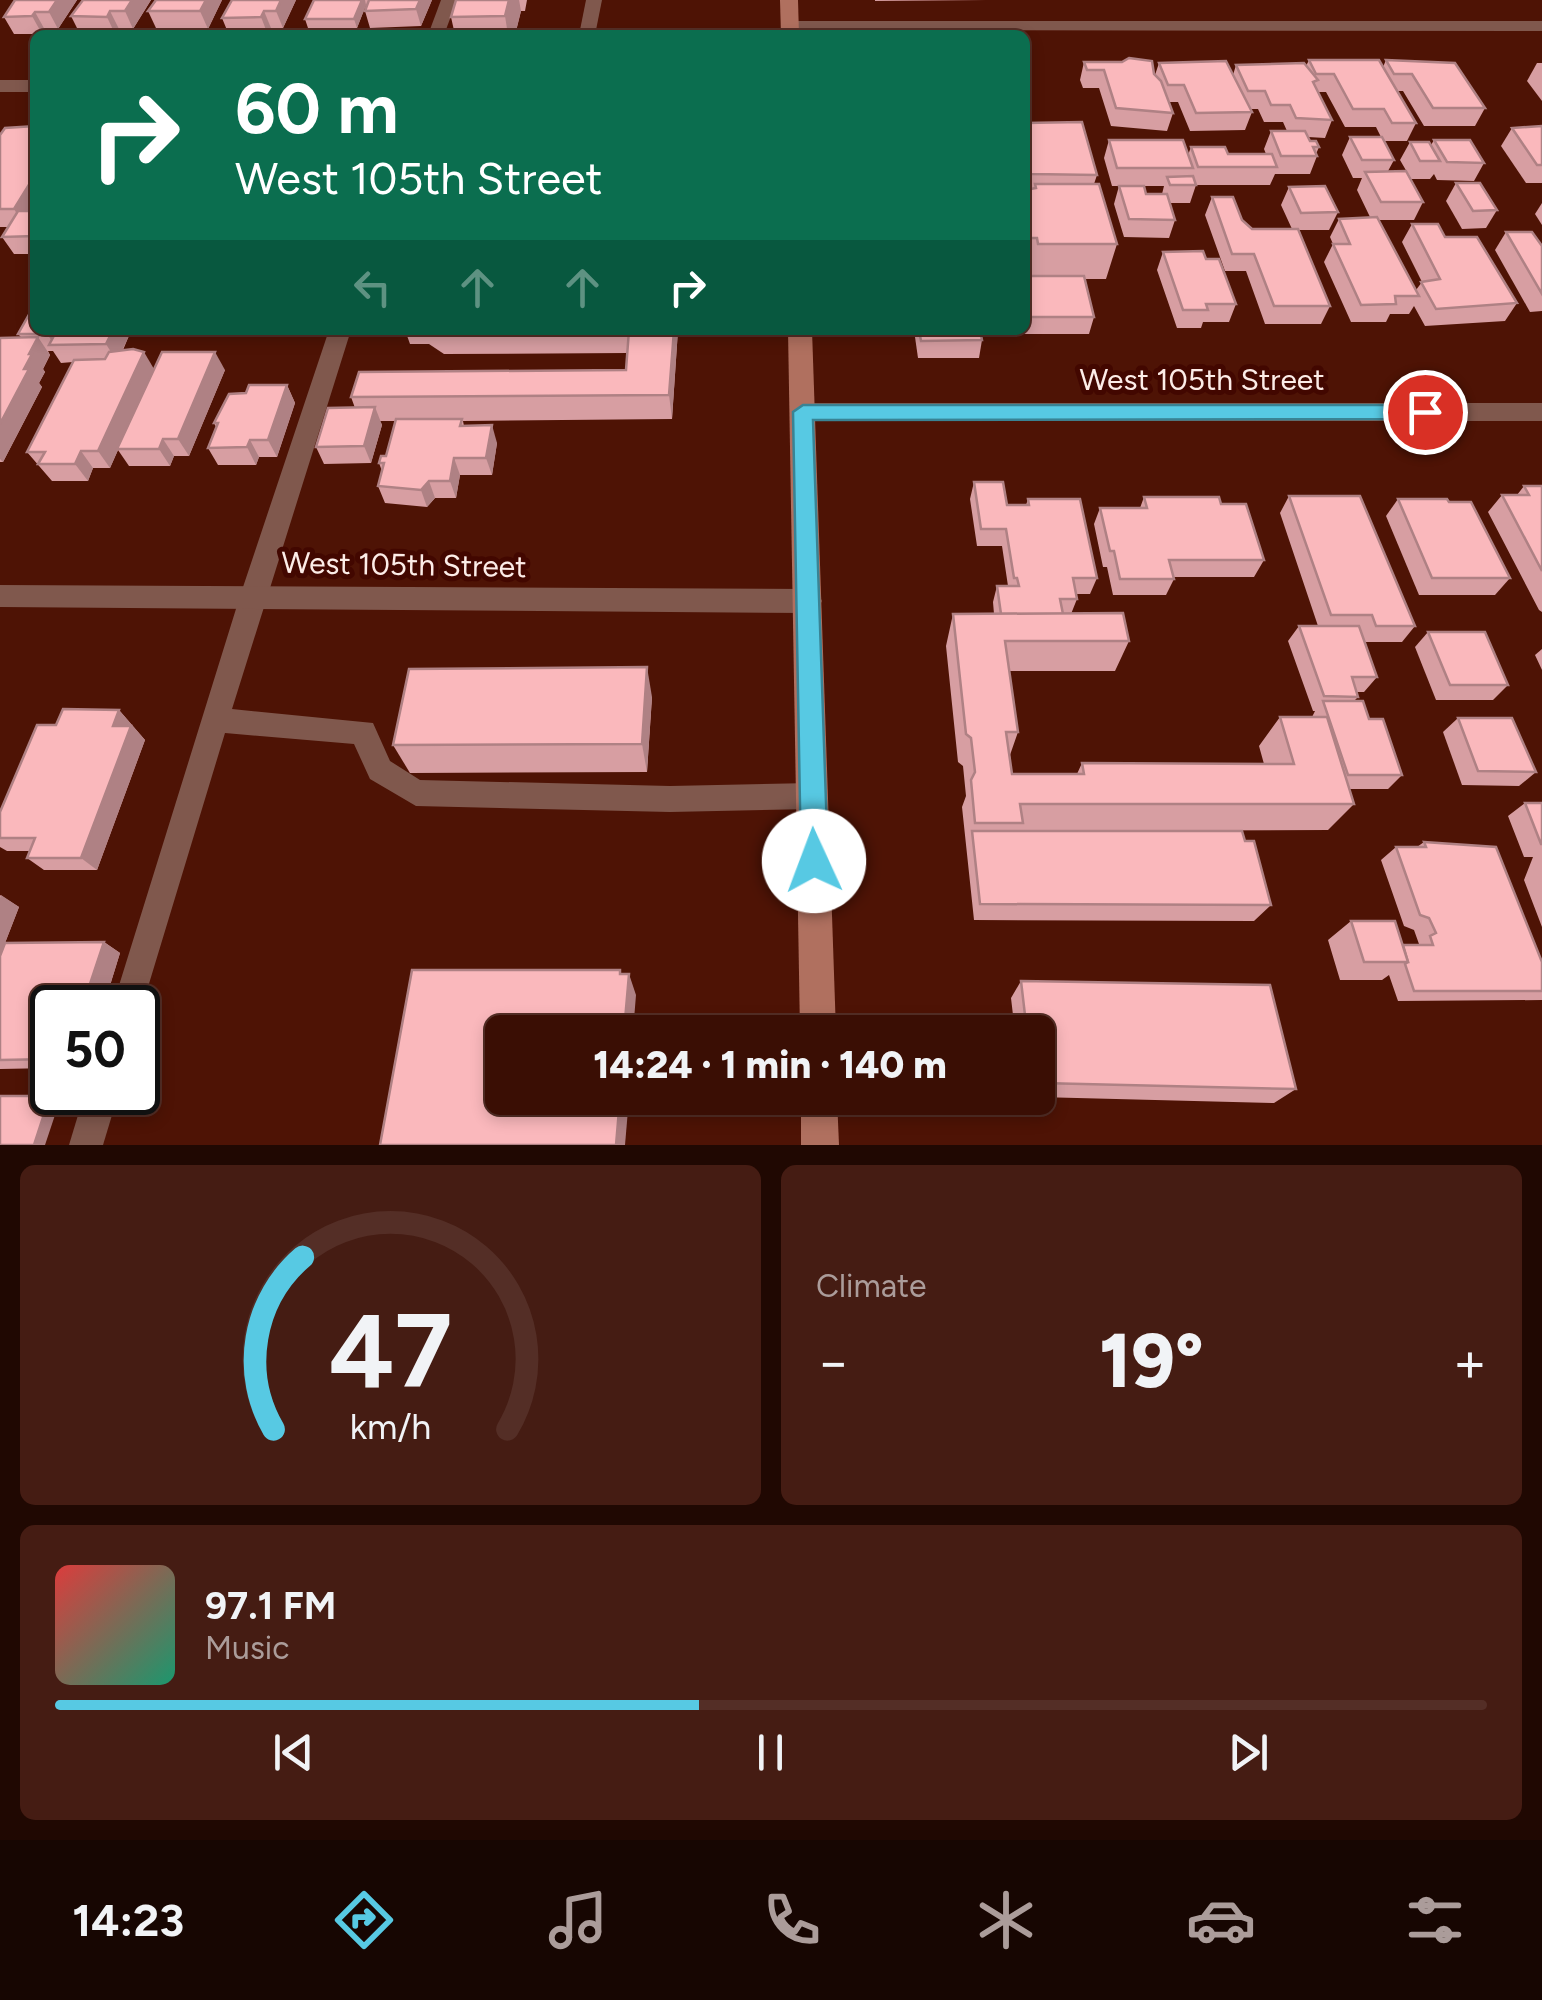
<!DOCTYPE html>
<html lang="en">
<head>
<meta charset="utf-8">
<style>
  :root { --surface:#3a0e04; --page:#451c13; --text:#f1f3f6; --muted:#ab9c9a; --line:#542e26; --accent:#57c9e3 }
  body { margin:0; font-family:Figtree,sans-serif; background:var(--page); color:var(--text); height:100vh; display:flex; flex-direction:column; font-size:38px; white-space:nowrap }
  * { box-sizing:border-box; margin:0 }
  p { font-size:32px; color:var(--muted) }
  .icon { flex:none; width:55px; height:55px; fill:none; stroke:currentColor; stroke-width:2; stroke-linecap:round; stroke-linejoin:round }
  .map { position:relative; height:1145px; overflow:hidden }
  .sheet { display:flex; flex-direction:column; gap:20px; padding:20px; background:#200802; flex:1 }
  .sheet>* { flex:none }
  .guide { position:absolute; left:30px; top:30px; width:1000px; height:305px; border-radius:15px; box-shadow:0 5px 15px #0003,0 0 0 2px var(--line); background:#0b6e4f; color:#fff; overflow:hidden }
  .speed { position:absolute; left:30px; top:985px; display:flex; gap:20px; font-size:50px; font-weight:700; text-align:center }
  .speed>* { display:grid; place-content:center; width:130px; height:130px; border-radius:50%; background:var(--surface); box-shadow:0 5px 15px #0003,0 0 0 2px var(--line); line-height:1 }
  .speed .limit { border:5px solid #111; border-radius:15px; background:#fff; color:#111 }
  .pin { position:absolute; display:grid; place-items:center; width:85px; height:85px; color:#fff; margin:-42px; border:5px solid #fff; border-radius:50%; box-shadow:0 2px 10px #0007 }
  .me { position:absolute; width:110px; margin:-55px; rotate:358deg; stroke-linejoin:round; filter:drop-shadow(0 0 8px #0008) }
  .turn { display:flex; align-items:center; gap:35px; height:210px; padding:0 40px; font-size:45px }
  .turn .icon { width:130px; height:130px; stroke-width:2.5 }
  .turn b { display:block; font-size:70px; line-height:85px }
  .lanes { display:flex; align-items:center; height:95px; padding:0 40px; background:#0003; justify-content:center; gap:50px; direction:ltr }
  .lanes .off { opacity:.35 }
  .big { font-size:75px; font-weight:800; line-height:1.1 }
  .sheet .card { flex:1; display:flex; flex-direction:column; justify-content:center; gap:15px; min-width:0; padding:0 35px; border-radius:15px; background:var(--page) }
  .sheet .dial { align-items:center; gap:0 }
  .dial svg { height:260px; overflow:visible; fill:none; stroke:var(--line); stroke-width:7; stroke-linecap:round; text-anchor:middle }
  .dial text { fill:var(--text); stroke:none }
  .song { display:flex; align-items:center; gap:30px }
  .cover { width:120px; height:120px; border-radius:15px; background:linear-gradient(135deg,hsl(0 70% 55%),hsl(160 70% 35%)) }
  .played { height:10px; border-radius:5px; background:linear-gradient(90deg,var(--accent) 45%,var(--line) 45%) }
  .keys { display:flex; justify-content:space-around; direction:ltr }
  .heat { display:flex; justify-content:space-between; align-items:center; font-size:55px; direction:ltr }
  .sheet .tiles { flex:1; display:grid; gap:20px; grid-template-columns:1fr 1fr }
  .card:last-child { grid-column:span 2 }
  .trip { position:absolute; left:485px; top:1015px; width:570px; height:100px; border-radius:15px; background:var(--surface); box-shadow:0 5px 15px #0003,0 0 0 2px var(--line); font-weight:800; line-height:100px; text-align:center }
  .tabs { display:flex; height:160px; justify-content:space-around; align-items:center; background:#170602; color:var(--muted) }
  .tabs .icon { width:70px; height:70px }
  .tabs .on { color:var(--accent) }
  .tabs b { font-size:45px; color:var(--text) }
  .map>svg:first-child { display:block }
</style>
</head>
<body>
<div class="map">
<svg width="1542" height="1145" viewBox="0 0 1542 1145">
  <rect width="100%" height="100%" fill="#4e1305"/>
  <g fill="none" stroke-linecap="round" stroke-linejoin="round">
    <!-- service -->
    <g fill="#80584d" fill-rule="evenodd">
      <polygon points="441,0 457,0 444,35 428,35"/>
      <polygon points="586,0 602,0 595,35 579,35"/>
      <polygon points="329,330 351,330 232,709 373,723 390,761 420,780 670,786 812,783 822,787 826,796 822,805 812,809 670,812 416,806 370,779 354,744 225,733 138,1020 138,1008 112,1008 240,596"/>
      <polygon points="85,1092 119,1092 103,1145 69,1145"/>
    </g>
    <!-- minor -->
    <g fill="#80584d" fill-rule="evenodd">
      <polygon points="790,21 1542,21 1542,31 784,30 784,22"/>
      <rect x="0" y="80" width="35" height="12"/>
      <polygon points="803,403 1542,403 1542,421 803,421 794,418 791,412 794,406"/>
      <polygon points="0,585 808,589 818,593 822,601 818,609 808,613 0,607"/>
    </g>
    <!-- secondary -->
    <g fill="#b0705f" fill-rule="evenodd">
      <polygon points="780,0 798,0 799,35 781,35"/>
      <polygon points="788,330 812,330 836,1032 800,1032"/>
      <polygon points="801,1098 837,1098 839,1145 801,1145"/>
    </g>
  </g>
  <!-- wall -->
  <g fill="#d79ea2" fill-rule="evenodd">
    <polygon points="15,0 77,0 58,29 45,30 42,34 14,34 4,17"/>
    <polygon points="83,0 151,0 133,29 119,29 115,34 80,34 71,16"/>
    <polygon points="222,0 208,29 156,28 148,11"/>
    <polygon points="296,0 283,28 271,28 268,35 229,35 222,18"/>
    <polygon points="314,0 432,0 421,26 370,28 365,11 366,5 357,28 308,28 305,19"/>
    <polygon points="456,0 527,0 525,11 521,11 515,35 455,35 451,17"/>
    <polygon points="875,0 986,0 875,1"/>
    <path d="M1309 60 1383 67 1386 60 1485 108 1475 126H1424L1403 91H1397L1416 123 1407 141H1383L1394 160 1388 171 1423 202 1414 220H1379L1416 290 1422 282 1402 242 1412 224 1445 237 1517 303 1505 321 1425 326 1414 306 1409 314H1390L1386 322H1351L1324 262 1333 244 1330 237 1339 219 1370 217 1357 190 1362 178H1353L1342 155 1350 137H1381L1376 127H1345L1326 92H1318L1332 120 1325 138 1308 137 1310 141 1319 147 1316 154 1317 156 1310 174H1275L1270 185H1196L1190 203H1170L1175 220 1169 238 1124 237 1114 204 1119 186H1112L1104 158 1109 140 1188 155 1191 147 1228 154H1266L1264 149 1271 131H1287L1283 122H1264L1258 109H1250L1252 112 1245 130 1190 131 1178 102H1169L1173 113 1167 131 1111 126 1099 88H1083L1080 80 1084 62 1155 75 1159 63 1233 75 1236 65 1306 66ZM1144 186H1164L1162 194H1146Z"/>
    <polygon points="1537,63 1542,63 1542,101 1527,81"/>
    <polygon points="1025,123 1097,175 1094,184 1117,244 1106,279 1085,279 1094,317 1089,334 996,334 995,330 1025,330 1025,276 1029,276 1028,274 1025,274"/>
    <polygon points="35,126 35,254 14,254 2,237 8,227 0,227 0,135"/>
    <polygon points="1542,126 1542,183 1526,183 1501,146 1512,128"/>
    <polygon points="1434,140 1484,163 1474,181 1437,180 1434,174 1430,179 1411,179 1400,160 1410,142 1431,145"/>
    <polygon points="1456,183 1497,210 1486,228 1462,229 1446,201"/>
    <polygon points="1289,187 1338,212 1329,230 1299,230 1330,306 1321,324 1265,324 1246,271 1225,271 1205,215 1212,197 1252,229 1292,229 1281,205"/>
    <polygon points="1542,203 1542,225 1535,214"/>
    <polygon points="1506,232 1542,246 1542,311 1530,312 1495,250"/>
    <polygon points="1163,252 1206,259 1236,304 1229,322 1203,322 1201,328 1177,328 1157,270"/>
    <polygon points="405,330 678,330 672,419 463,421 464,426 497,443 492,475 460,475 456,498 435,498 427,507 385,503 378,486 382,471 379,463 386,456 395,421 380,421 382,425 371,463 324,464 316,447 355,408 351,397 626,370 627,353 444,354 429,344 410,344"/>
    <polygon points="914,330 980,330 982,340 979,358 918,358"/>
    <polygon points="131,331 123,350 154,369 225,370 189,456 174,456 170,466 129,466 118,450 110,468 93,468 88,481 52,481 27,452 73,362 61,363 53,351 48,351 50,355 43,369 45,372 39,383 42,387 3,462 0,462 0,338 21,337 18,334"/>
    <polygon points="287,385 295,403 277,457 259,457 256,465 218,465 208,448 216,427 214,423"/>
    <polygon points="974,482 1007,505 1026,505 1028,499 1097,578 1090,594 1076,594 1077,599 1071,614 1129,641 1115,671 1009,671 1018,732 1010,755 1012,774 1077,774 1082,763 1264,764 1259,746 1280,717 1312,717 1315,711 1313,711 1288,641 1299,626 1318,626 1280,513 1289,496 1415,626 1402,642 1365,642 1377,677 1364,692 1356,692 1358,697 1354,701 1369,719 1402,775 1388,789 1349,789 1354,804 1328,830 1019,831 1245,841 1271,905 1254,921 974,920 962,807 966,796 963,766 958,762 946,646 953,614 994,614 993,602 997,586 1008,586 1002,546 977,546 970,499"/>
    <polygon points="1524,486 1542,486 1542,612 1539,610 1488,512 1502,495 1517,495"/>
    <polygon points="1144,497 1221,504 1264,560 1254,577 1173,577 1174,579 1166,595 1113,595 1107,567 1103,567 1094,524 1100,508 1140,508"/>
    <polygon points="1398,499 1449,502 1510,578 1495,595 1419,595 1386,516"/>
    <polygon points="1428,632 1508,685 1493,700 1436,700 1415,647"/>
    <polygon points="1542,649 1542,670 1535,655"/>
    <polygon points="652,697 647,772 410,773 393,745"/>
    <polygon points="119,710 145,740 97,870 44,870 27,858 29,851 7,851 0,847 0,812 56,725"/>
    <polygon points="1458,718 1536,772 1519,786 1462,785 1443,732"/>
    <polygon points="1525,803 1542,803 1542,927 1524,880 1533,857 1524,857 1508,816"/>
    <polygon points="1424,842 1542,962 1542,1000 1398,1001 1389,975 1382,980 1340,980 1328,940 1351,921 1403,945 1419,944 1414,930 1404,926 1381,860 1396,847 1417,847"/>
    <polygon points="0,895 19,907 5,943 104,942 120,953 103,1008 52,1008 52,1068 0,1069"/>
    <polygon points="1021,981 1296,1089 1274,1103 1038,1097 1038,1032 1015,1032 1011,998"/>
  </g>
  <!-- shaded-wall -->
  <g fill="#af8184">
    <polygon points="57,0 77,0 58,29 49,12"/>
    <polygon points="132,0 151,0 133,29 125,11"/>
    <polygon points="206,0 222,0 208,29 200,11"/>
    <polygon points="281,0 296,0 283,28 276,11"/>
    <polygon points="362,0 365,0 366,5 357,28 354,19"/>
    <polygon points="420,0 432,0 421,26 416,9"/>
    <polygon points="509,0 519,0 521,11 515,35 508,35 505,16"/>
    <polygon points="110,11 119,29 115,34 107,17"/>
    <polygon points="264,11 271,28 268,35 261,17"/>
    <polygon points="35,12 45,30 42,34 32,16"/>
    <polygon points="35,175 35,211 25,227 14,209"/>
    <polygon points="49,330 71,330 55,345 47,334"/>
    <polygon points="113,330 131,331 117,362 106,344"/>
    <polygon points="674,330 678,330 672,419 669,395"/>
    <polygon points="38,337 50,355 43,369 45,372 39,383 42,387 3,462 0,459 0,424 24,369 29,354"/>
    <polygon points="144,352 154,369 110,468 98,451"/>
    <polygon points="215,352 225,370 189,456 178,439"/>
    <polygon points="287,385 295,403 277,457 268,440"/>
    <polygon points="375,407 382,425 371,463 364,446"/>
    <polygon points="492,425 497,443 492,475 486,458"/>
    <polygon points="163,439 174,456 170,466 159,449"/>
    <polygon points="250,440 259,457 256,465 247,447"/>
    <polygon points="81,451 93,468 88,481 75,464"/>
    <polygon points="454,458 460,475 456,498 450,481"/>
    <polygon points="429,481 435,498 427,507 421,490"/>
    <polygon points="647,667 652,697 647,772 642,744"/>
    <polygon points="119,710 145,740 97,870 81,858 113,726"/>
    <polygon points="1,895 19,907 0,956 0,898"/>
    <polygon points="104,942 120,953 103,1008 82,1008"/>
    <polygon points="620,970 627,991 629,974 636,995 633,1032 624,1032"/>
    <polygon points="50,1096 60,1100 45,1145 34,1145"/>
    <polygon points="620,1098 629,1098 625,1145 616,1145"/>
  </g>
  <!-- building -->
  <g fill="#fab8bc" stroke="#af8184" stroke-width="2.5">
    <polygon points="15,0 57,0 49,12 35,12 32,16 4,17"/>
    <polygon points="83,0 132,0 125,11 110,11 107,17 71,16"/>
    <polygon points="156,0 206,0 200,11 148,11"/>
    <polygon points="232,0 281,0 276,11 264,11 261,17 222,18"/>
    <polygon points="314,0 362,0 354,19 305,19"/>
    <polygon points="369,0 420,0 416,9 365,11"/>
    <polygon points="456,0 509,0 505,16 451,17"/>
    <polygon points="1129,58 1152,61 1154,74 1161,81 1173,113 1116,108 1104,70 1087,70 1084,62 1122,62"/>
    <polygon points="1309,60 1379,60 1416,123 1392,123 1384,109 1353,109 1334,74 1316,74"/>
    <polygon points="1386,60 1455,63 1485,108 1433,108 1412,74 1394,74"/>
    <polygon points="1226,61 1252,112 1196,113 1184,85 1168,85 1159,63"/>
    <polygon points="1304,63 1318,80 1313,82 1332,120 1296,118 1290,105 1271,105 1265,91 1248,91 1236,65"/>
    <polygon points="1082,122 1097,175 1031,174 1025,172 1025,123"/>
    <polygon points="35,126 35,175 14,209 0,209 0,135 5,128"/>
    <polygon points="1542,126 1542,165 1537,165 1512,128"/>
    <polygon points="1271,131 1305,131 1310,141 1316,141 1319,147 1313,147 1317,156 1281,156"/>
    <polygon points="1350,137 1382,137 1394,160 1362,160"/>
    <polygon points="1109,140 1183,140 1193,168 1117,168"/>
    <polygon points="1434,140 1470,140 1484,163 1447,162"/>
    <polygon points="1410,142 1429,142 1440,161 1420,161"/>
    <polygon points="1191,147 1225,147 1228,154 1272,154 1277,167 1198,167"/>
    <polygon points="1406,171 1423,202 1381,202 1365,172"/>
    <polygon points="1193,176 1196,185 1170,185 1167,177"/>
    <polygon points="1456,183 1480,183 1497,210 1473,211"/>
    <polygon points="1035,184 1099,184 1117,244 1038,244 1037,238 1025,238 1025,190 1036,188"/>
    <polygon points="1119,186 1144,186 1146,194 1167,194 1175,220 1129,219"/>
    <polygon points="1325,186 1338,212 1301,213 1289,187"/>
    <polygon points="1212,197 1233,197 1242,220 1252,229 1298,229 1330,306 1274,306 1254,254 1232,254"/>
    <polygon points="18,211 35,211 35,236 2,237"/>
    <polygon points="1377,217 1419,296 1395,296 1396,304 1361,305 1333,244 1350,244 1339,219"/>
    <polygon points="1412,224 1438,224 1445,237 1477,237 1517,303 1436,309 1421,282 1440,279"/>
    <polygon points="1506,232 1532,232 1542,246 1542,294"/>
    <polygon points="1203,251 1206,259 1219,259 1236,304 1206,304 1208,310 1183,310 1163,252"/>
    <polygon points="1025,276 1084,276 1094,317 1025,317"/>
    <polygon points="35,304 35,330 49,330 47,334 18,334"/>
    <polygon points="57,330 113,330 106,344 49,345"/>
    <polygon points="629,330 674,330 669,395 351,397 359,372 626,370"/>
    <polygon points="919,330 980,330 982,340 921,341"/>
    <polygon points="38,337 29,354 32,354 24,369 29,369 0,424 0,338"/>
    <polygon points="133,349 144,352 98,451 81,451 75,464 38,464 45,452 27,452 74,360 105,359 109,352"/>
    <polygon points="162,352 215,352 178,439 163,439 159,449 117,449"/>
    <polygon points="249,385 287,385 268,440 250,440 247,447 208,448 218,423 214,423 229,394 246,393"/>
    <polygon points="375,407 364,446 316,447 328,408"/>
    <polygon points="396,419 462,419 460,426 492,425 486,458 454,458 450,481 429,481 421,490 378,486 384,463 379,463 381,456 386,456"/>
    <polygon points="974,482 1003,482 1007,505 1029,505 1028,499 1080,499 1097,578 1073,578 1077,599 1060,599 1063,614 1001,614 997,586 1019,586 1017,578 1014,578 1006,529 981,529"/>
    <polygon points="1524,486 1542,486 1542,571 1502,495 1529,495"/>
    <polygon points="1289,496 1360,496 1415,626 1376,626 1372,615 1331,615"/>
    <polygon points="1144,497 1219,497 1221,504 1246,504 1264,560 1169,560 1174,579 1120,579 1114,551 1110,551 1100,508 1147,508"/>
    <polygon points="1398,499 1447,499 1449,502 1471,502 1510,578 1432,578"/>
    <polygon points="1123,613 1129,641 1005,641 1018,732 1006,732 1012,774 1084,774 1082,763 1294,764 1280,717 1327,717 1354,804 1020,804 1023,823 975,823 971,780 975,772 971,738 966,734 953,614"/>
    <polygon points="1299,626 1359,626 1377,677 1352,677 1358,697 1324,696"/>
    <polygon points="1428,632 1485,632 1508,685 1450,685"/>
    <polygon points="647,667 642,744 393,745 409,669"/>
    <polygon points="1323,701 1363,701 1369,719 1383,719 1402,775 1348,775"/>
    <polygon points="63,709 119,710 113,726 131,726 81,858 27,858 35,838 0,838 0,812 37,725 56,725"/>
    <polygon points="1458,718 1512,718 1536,772 1478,771"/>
    <polygon points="1525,803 1542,803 1542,844 1541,844"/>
    <polygon points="972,831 1242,831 1245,841 1254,841 1271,905 980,904"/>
    <polygon points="1424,842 1496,847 1542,962 1542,991 1414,991 1405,964 1408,962 1403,945 1433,945 1430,936 1436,933 1429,918 1420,915 1396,847 1426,847"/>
    <polygon points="1351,921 1395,921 1408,962 1364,962"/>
    <polygon points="104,942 82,1008 52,1008 52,1059 0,1060 0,956 5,943"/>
    <polygon points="412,970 620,970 620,974 629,974 624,1032 502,1032 502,1098 620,1098 616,1145 380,1145"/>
    <polygon points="1021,981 1270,985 1296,1089 1041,1083 1038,1080 1038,1032 1027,1032"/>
    <polygon points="0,1096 50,1096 34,1145 0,1145"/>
  </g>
  <!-- route -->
  <polygon fill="#57c9e3" stroke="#398394" stroke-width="2.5" points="803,405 1425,405 1435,412 1425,419 813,420 828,861 824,870 814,874 805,870 801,861 793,412"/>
  <g text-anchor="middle" stroke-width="10" stroke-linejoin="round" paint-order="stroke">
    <!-- street labels -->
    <g font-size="30" fill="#fcece7" stroke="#420700">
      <text x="1202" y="390">West 105th Street</text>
      <text transform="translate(404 565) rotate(1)" y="10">West 105th Street</text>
    </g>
  </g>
</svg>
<div class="speed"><div class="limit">50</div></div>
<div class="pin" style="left:1425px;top:412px;background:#d93025"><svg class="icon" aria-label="arrive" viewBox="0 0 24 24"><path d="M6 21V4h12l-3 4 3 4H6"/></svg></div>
<svg class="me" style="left:814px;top:861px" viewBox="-20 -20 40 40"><circle r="19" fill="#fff"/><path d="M0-13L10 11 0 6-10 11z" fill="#57c9e3"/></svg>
<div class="trip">14:24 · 1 min · 140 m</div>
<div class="guide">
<div class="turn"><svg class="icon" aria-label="right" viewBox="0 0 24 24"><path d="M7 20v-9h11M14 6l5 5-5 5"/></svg><div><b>60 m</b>West 105th Street</div></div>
<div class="lanes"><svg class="icon off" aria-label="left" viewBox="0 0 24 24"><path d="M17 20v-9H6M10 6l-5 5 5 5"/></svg><svg class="icon off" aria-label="ahead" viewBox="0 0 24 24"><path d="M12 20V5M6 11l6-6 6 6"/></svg><svg class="icon off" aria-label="ahead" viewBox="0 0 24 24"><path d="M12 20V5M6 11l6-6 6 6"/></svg><svg class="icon" aria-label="right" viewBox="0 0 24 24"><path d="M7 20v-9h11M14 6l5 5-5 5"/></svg></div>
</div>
</div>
<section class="sheet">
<div class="tiles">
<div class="card dial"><svg viewBox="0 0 100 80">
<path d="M14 69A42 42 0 1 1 86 69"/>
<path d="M14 69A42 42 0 0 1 23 16" stroke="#57c9e3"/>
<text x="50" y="56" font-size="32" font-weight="700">47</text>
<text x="50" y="72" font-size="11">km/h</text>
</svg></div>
<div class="card"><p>Climate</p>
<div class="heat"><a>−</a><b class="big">19°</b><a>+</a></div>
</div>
<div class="card">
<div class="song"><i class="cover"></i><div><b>97.1 FM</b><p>Music</p></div></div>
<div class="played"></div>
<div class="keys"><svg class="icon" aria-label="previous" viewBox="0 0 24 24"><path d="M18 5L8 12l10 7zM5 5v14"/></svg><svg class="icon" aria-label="pause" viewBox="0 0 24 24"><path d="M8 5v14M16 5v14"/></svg><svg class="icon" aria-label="next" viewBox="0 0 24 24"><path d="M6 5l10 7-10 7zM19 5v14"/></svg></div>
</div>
</div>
</section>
<nav class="tabs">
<b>14:23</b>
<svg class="icon on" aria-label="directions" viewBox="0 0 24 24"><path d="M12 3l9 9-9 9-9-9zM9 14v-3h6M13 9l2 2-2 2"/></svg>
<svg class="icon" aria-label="music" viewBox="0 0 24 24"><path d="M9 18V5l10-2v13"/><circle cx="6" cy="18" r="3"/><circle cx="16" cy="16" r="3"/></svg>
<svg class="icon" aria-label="phone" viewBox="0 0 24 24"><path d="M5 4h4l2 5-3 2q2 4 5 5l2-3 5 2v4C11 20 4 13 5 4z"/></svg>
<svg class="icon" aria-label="climate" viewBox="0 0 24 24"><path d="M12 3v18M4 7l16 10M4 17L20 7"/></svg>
<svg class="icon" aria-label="car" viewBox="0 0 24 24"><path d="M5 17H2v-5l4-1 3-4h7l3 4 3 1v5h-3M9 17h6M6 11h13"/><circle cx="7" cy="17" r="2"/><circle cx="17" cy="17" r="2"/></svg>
<svg class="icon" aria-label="filters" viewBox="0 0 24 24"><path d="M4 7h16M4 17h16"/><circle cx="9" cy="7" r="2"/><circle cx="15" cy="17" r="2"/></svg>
</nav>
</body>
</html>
